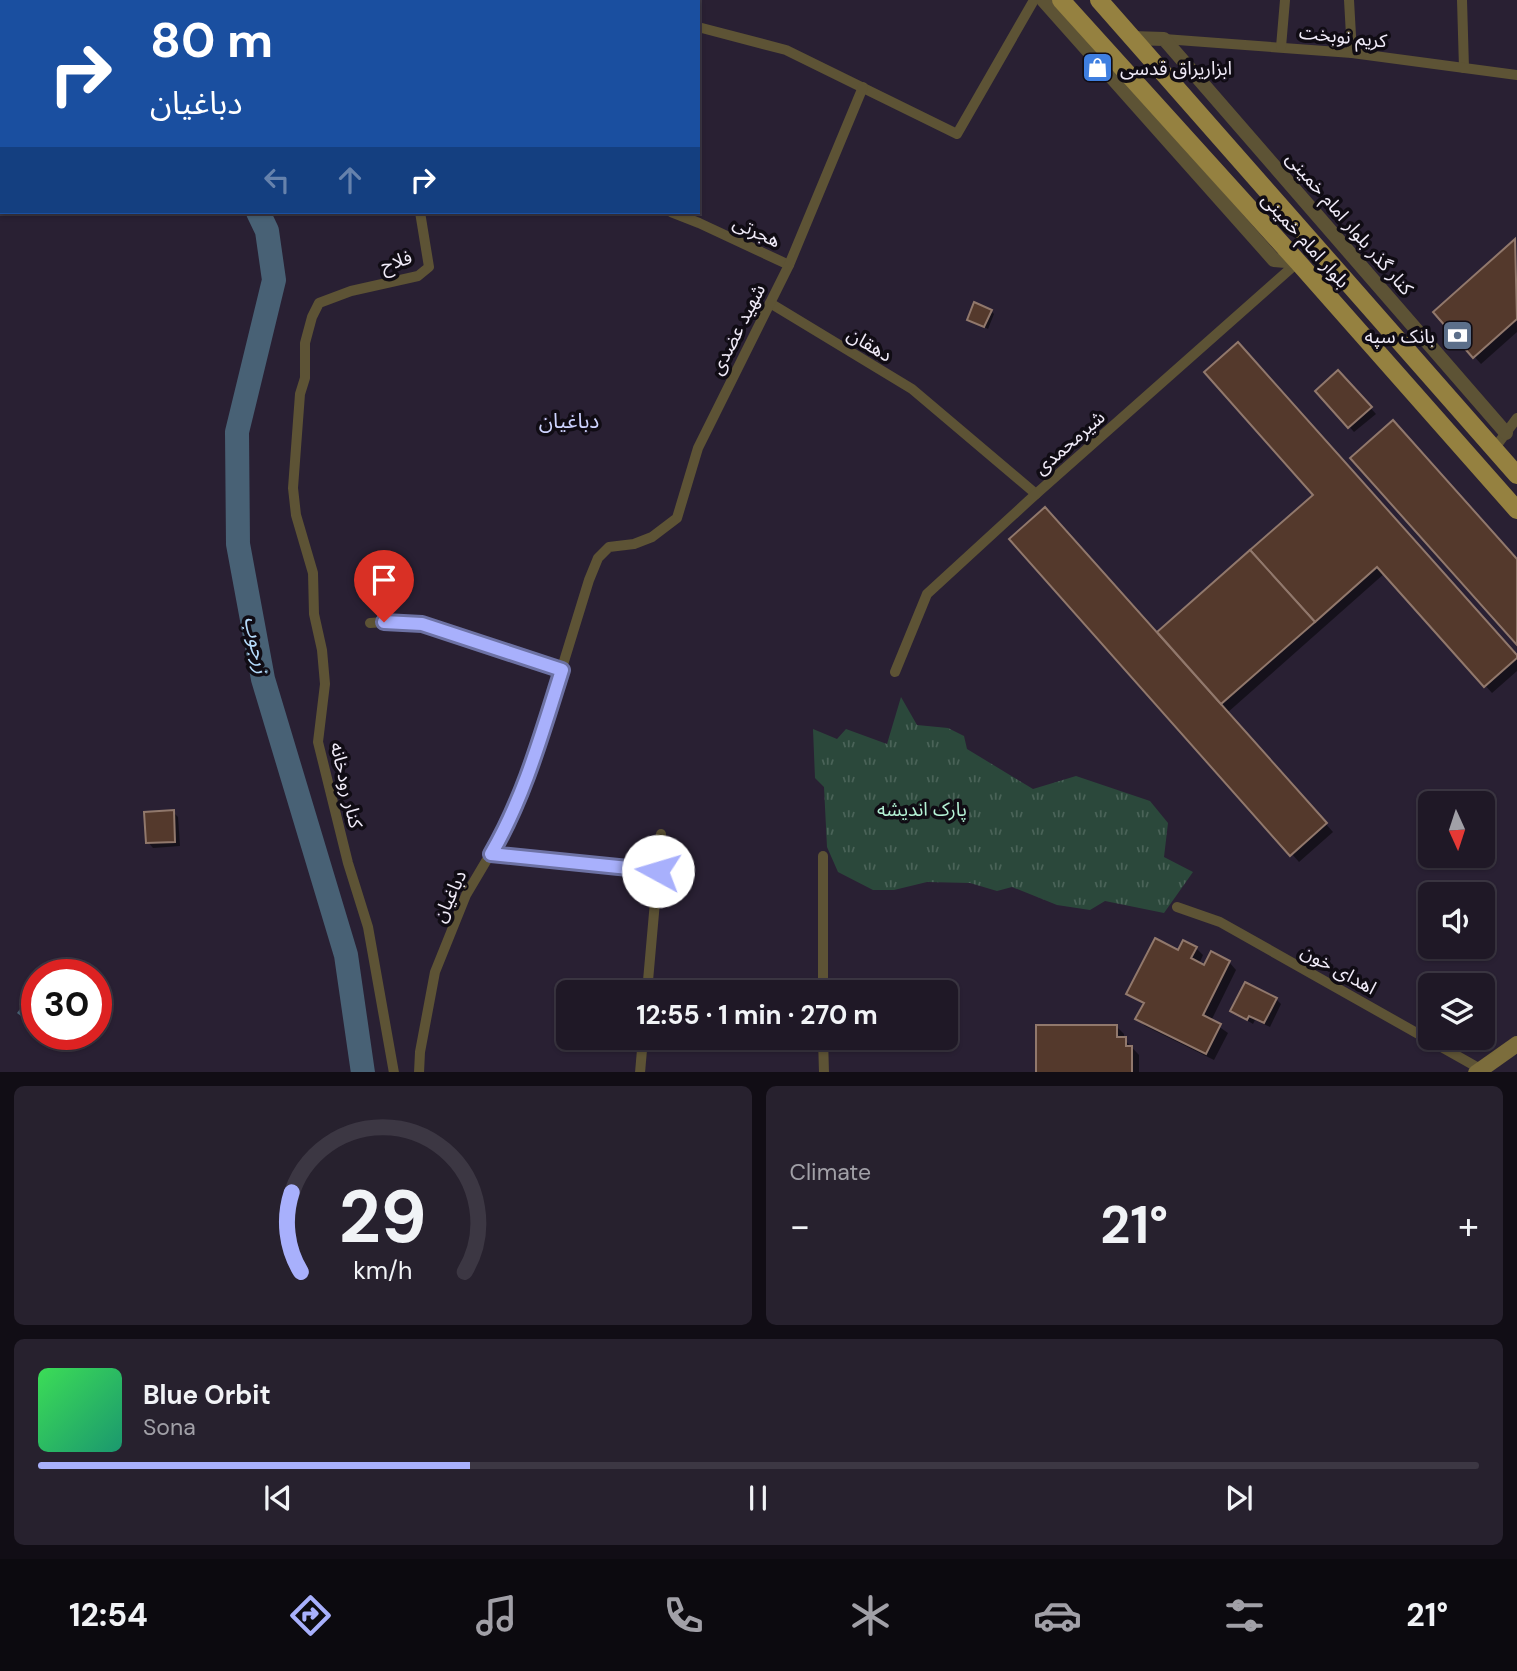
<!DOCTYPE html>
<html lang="en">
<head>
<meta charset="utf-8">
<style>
  :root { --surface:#1f1826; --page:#27212e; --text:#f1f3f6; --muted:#a1a0a7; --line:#3c3743; --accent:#a8b0fc }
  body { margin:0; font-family:"DM Sans","Noto Sans Arabic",sans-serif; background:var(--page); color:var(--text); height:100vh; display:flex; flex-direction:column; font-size:26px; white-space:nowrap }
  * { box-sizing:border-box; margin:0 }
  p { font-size:23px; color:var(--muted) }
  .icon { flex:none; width:38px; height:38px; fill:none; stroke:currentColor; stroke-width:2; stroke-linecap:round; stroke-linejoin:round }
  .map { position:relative; height:1072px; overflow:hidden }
  .sheet { display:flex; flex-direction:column; gap:14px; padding:14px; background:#110d15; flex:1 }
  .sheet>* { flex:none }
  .hud { position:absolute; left:0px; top:0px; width:700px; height:214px; box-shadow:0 2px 5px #0004,0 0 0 2px var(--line); background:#1a4fa0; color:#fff; overflow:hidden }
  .needle { width:46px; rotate:177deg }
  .controls { position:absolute; left:1418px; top:791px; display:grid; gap:14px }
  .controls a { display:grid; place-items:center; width:77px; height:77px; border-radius:10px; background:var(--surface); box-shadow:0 2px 5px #0004,0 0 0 2px var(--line); font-size:35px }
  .speed { position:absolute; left:21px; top:959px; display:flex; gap:14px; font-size:35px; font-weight:700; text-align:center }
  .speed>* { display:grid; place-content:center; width:91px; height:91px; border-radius:50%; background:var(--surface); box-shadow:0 2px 5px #0004,0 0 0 2px var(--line); line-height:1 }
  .speed .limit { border:10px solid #d22; background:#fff; color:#111 }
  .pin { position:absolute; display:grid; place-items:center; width:60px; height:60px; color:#fff; margin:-72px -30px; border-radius:50% 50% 50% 0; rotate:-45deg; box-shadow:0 0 7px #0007 }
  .pin .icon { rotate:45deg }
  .me { position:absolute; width:77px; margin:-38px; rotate:276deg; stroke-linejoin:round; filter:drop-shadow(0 0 5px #0008) }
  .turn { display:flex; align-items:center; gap:24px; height:147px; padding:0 35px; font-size:32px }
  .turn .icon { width:91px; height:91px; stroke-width:2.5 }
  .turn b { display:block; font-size:49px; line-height:60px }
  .lanes { display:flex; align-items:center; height:66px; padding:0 35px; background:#0003; justify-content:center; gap:35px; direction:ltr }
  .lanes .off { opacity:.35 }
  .big { font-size:52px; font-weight:700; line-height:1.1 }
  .sheet .tile { flex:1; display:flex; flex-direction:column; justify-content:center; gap:10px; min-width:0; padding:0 24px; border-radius:10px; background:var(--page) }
  .sheet .dial { align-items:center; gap:0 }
  .dial svg { height:182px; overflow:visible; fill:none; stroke:var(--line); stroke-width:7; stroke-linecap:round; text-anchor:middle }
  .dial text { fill:var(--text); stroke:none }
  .song { display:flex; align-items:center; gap:21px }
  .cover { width:84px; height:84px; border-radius:10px; background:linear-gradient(135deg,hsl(130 70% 55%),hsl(160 70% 35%)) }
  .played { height:7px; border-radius:4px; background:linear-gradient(90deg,var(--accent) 30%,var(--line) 30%) }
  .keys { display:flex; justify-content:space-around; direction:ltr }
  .heat { display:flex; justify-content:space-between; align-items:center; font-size:38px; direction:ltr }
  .sheet .tiles { flex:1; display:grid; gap:14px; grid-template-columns:1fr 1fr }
  .tile:last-child { grid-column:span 2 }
  .trip { position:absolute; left:556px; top:980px; width:402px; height:70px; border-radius:10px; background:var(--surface); box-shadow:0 2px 5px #0004,0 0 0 2px var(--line); font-weight:700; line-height:70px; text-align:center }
  .menu { display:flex; height:112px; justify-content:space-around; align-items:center; background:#0c0a0f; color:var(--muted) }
  .menu .icon { width:49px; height:49px }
  .menu .on { color:var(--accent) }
  .menu b { font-size:32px; color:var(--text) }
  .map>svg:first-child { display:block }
</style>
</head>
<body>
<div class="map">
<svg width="1517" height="1073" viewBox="0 0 1517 1073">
  <defs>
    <pattern id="park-tufts" width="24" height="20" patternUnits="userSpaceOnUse" patternTransform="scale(1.75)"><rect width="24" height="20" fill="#2b483b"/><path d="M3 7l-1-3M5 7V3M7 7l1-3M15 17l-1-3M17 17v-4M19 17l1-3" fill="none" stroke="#4a6358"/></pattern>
  </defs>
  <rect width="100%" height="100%" fill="#292033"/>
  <!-- park -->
  <polygon fill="url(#park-tufts)" points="901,697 917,725 948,728 964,736 967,749 1033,789 1076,776 1150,801 1168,823 1164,857 1193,872 1164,913 1105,901 1090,910 1057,905 1012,887 997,891 970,883 927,882 894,890 873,890 838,872 827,847 824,787 815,778 813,729 837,739 846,729 887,744"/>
  <!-- water -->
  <polygon fill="#486175" points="29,997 37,1002 37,1028 17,1013"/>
  <!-- shadow -->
  <g fill="#0007">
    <polygon points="1515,242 1517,332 1481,364 1435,313"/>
    <polygon points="991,311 994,314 988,329 969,319"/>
    <polygon points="1343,378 1376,414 1354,432 1317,391"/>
    <polygon points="1315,495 1517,657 1517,671 1492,693 1385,573 1227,713 1333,832 1299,862 1011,539 1158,634"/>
    <polygon points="173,812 178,817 180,846 153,848 148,842"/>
    <polygon points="1196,948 1203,955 1199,964 1205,967 1229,962 1236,970 1211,1021 1228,1033 1214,1060 1145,1026 1137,1018 1144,1005 1129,994 1179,952"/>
    <polygon points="1276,999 1281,1004 1270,1027 1255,1020 1253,1024 1232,1011"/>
    <polygon points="1116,1026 1124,1034 1124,1039 1139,1055 1139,1073 1038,1073"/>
  </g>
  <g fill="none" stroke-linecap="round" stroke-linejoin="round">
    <!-- river -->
    <g stroke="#486175" stroke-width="24">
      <polyline points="72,0 77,2"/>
      <polyline points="258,212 267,231 274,280 237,432 238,544 263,679 346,955 363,1073"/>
    </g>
  </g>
  <!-- building -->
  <g fill="#54392c" stroke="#91786c" stroke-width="2">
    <polygon points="1515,239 1517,319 1473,358 1433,312"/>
    <polygon points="974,302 992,310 984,327 967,320"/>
    <polygon points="1238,342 1517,655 1517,658 1484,687 1377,567 1315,622 1250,550 1313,495 1204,372"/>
    <polygon points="1338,370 1372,407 1348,428 1315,391"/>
    <polygon points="1393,420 1517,559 1517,645 1350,458"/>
    <polygon points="1045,507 1327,823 1290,856 1009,539"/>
    <polygon points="1250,550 1315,622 1221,704 1157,632"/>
    <polygon points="174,810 175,842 146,843 144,812"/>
    <polygon points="1155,938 1178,950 1183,940 1197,947 1191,958 1204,965 1211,951 1230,961 1203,1015 1221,1024 1206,1054 1135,1019 1144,1003 1126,994"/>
    <polygon points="1245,982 1277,998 1264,1023 1249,1016 1247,1020 1230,1011"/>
    <polygon points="1036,1025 1117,1025 1117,1037 1126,1037 1126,1046 1132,1046 1132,1073 1036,1073"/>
  </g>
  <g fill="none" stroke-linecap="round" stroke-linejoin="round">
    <!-- minor -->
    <g stroke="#5d5335" stroke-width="10">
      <polyline points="619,0 623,2"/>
      <polyline points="1349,0 1352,53"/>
      <polyline points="1462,0 1464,68"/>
      <polyline points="549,2 549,0"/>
      <polyline points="698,27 786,50 957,134 1034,0"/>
      <polyline points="1164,39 1352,53 1517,75"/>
      <polyline points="1281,47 1285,0"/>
      <polyline points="671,212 699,223 789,265"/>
      <polyline points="770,303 912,389 1036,494"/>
      <polyline points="1494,449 1517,418"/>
      <polyline points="370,623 384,622 422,623 562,670"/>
      <polyline points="895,672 927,594 1036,494 1298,262"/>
      <polyline points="491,854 658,871"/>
      <polyline points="1177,907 1220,922 1484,1071"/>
      <polyline points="647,992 661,834"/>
      <polyline points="823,992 823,856"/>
      <polyline points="823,1038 824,1073"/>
      <polyline points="394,1073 368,927 348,863 318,742 325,684 322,650 314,614 313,573 296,515 293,488 300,394 305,378 305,343 312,317 319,303 351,291 418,276 429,267 420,212"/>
      <polyline points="419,1073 420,1052 435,972 466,895 508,824 541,736 589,580 598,558 609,547 634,544 652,537 677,518 698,448 789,265 863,87"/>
      <polyline points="640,1073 643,1038"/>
    </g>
    <!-- tertiary -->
    <g stroke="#5d5335" stroke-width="14">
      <polyline points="1043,0 1274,260 1298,262"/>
      <polyline points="1132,38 1164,39 1506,433"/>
    </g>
    <!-- secondary -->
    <polyline stroke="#7c6d3c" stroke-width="16" points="1476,1073 1517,1044"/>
    <!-- primary -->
    <g stroke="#958140" stroke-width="18">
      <polyline points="1061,0 1298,262 1517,510"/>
      <polyline points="1099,0 1517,475"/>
    </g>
  </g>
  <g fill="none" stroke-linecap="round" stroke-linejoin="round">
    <defs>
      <path id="route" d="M384 622 422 624 562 670C542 733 524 798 491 854L658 871"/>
    </defs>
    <!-- route casing -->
    <use href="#route" stroke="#6d72a4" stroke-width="18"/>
    <!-- route -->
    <use href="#route" stroke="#a8b0fc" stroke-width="12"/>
  </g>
  <!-- icons -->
  <defs>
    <symbol id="shop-square" viewBox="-11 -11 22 22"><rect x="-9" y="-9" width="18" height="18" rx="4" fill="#3f7fe0" stroke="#100c14"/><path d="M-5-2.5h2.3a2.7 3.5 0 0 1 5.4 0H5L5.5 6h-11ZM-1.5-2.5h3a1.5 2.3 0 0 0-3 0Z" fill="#fff"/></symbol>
    <symbol id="bank-square" viewBox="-11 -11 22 22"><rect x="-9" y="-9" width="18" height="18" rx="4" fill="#5c6f8a" stroke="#100c14"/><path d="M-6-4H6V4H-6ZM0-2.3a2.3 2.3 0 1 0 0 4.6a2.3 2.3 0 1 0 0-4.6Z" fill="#fff"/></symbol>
  </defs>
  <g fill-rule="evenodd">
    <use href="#shop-square" x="1080" y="50" width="35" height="35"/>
    <use href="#bank-square" x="1440" y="318" width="35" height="35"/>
  </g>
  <g text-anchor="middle" stroke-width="7" stroke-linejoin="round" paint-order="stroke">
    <!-- street labels -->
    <g font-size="19" fill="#f0ebf8" stroke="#100c14">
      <text transform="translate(1343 36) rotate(6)" y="7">کریم نوبخت</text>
      <text transform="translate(1350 223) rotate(49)" y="7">کنار گذر بلوار امام خمینی</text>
      <text transform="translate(757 231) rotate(25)" y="7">هجرتی</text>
      <text transform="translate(1306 240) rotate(48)" y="7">بلوار امام خمینی</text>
      <text transform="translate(396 261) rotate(-18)" y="7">فلاح</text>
      <text transform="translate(737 329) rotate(-63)" y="7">شهید عضدی</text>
      <text transform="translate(870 344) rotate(31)" y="7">دهقان</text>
      <text transform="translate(1069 442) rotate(-41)" y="7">شیرمحمدی</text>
      <text transform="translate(347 785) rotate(77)" y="7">کنار رودخانه</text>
      <text transform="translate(449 896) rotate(-65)" y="7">دباغیان</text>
      <text transform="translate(1339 969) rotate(29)" y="7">اهدای خون</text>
    </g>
    <!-- poi labels -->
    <g font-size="19" fill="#f0ebf8" stroke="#100c14" text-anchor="start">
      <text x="1120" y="75">ابزاریراق قدسی</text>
      <text x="1435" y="343" text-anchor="end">بانک سپه</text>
    </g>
    <!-- park labels -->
    <g font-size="19" fill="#b5f3d6" stroke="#100c14">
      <text x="922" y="816">پارک اندیشه</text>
    </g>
    <!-- neighbourhood labels -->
    <g font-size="21" fill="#ced4ff" stroke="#100c14">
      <text x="569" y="428">دباغیان</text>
    </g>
    <!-- water labels -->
    <g font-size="21" font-style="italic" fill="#b5dbfb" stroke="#100c14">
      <text transform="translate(257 645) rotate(79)" y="7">زرجوب</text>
    </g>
  </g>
</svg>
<div class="controls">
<a><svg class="needle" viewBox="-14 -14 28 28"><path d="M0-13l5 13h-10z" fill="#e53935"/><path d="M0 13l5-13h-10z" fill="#a1a0a7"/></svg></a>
<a><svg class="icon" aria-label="sound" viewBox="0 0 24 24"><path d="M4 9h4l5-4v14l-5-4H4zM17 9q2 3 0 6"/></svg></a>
<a><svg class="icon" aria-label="layers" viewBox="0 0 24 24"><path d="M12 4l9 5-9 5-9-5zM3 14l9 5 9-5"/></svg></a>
</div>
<div class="speed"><div class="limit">30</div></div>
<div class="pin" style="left:384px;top:622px;background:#d93025"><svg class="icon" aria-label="arrive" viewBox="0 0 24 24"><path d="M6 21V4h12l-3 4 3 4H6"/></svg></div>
<svg class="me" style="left:658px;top:871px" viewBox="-20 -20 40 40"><circle r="19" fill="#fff"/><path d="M0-13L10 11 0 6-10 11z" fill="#a8b0fc"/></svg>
<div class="trip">12:55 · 1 min · 270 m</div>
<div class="hud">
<div class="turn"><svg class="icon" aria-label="right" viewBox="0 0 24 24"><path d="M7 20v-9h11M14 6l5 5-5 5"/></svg><div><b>80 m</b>دباغیان</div></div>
<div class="lanes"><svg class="icon off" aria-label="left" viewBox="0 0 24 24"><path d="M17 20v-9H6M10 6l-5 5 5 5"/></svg><svg class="icon off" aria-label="ahead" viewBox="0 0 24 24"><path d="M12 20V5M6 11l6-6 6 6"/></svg><svg class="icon" aria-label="right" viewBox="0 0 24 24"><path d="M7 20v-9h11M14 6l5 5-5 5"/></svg></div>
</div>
</div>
<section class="sheet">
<div class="tiles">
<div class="tile dial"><svg viewBox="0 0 100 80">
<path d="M14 69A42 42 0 1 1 86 69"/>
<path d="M14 69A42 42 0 0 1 10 34" stroke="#a8b0fc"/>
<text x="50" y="56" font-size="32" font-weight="700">29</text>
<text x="50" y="72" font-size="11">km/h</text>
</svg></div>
<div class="tile"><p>Climate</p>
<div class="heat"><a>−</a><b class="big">21°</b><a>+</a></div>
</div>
<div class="tile">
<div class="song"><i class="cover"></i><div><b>Blue Orbit</b><p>Sona</p></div></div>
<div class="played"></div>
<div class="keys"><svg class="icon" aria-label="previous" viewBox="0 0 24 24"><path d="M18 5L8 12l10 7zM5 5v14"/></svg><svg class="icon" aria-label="pause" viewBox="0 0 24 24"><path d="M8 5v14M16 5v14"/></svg><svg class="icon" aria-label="next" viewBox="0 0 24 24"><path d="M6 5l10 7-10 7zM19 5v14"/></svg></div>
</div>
</div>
</section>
<nav class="menu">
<b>12:54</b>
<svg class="icon on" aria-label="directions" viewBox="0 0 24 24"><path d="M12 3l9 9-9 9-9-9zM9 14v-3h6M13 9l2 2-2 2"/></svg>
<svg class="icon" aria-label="music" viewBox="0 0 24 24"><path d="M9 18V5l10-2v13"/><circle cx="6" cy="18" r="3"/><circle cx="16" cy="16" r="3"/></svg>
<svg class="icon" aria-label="phone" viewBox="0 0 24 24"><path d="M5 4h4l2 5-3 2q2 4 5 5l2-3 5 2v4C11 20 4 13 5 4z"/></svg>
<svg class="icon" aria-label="climate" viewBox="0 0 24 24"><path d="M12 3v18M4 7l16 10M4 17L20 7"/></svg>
<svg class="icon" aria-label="car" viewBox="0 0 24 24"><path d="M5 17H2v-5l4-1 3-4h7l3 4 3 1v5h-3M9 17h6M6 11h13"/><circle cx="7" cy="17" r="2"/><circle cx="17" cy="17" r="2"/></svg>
<svg class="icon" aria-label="filters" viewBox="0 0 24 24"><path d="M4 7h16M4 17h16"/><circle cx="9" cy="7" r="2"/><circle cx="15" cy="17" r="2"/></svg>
<b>21°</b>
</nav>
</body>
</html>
